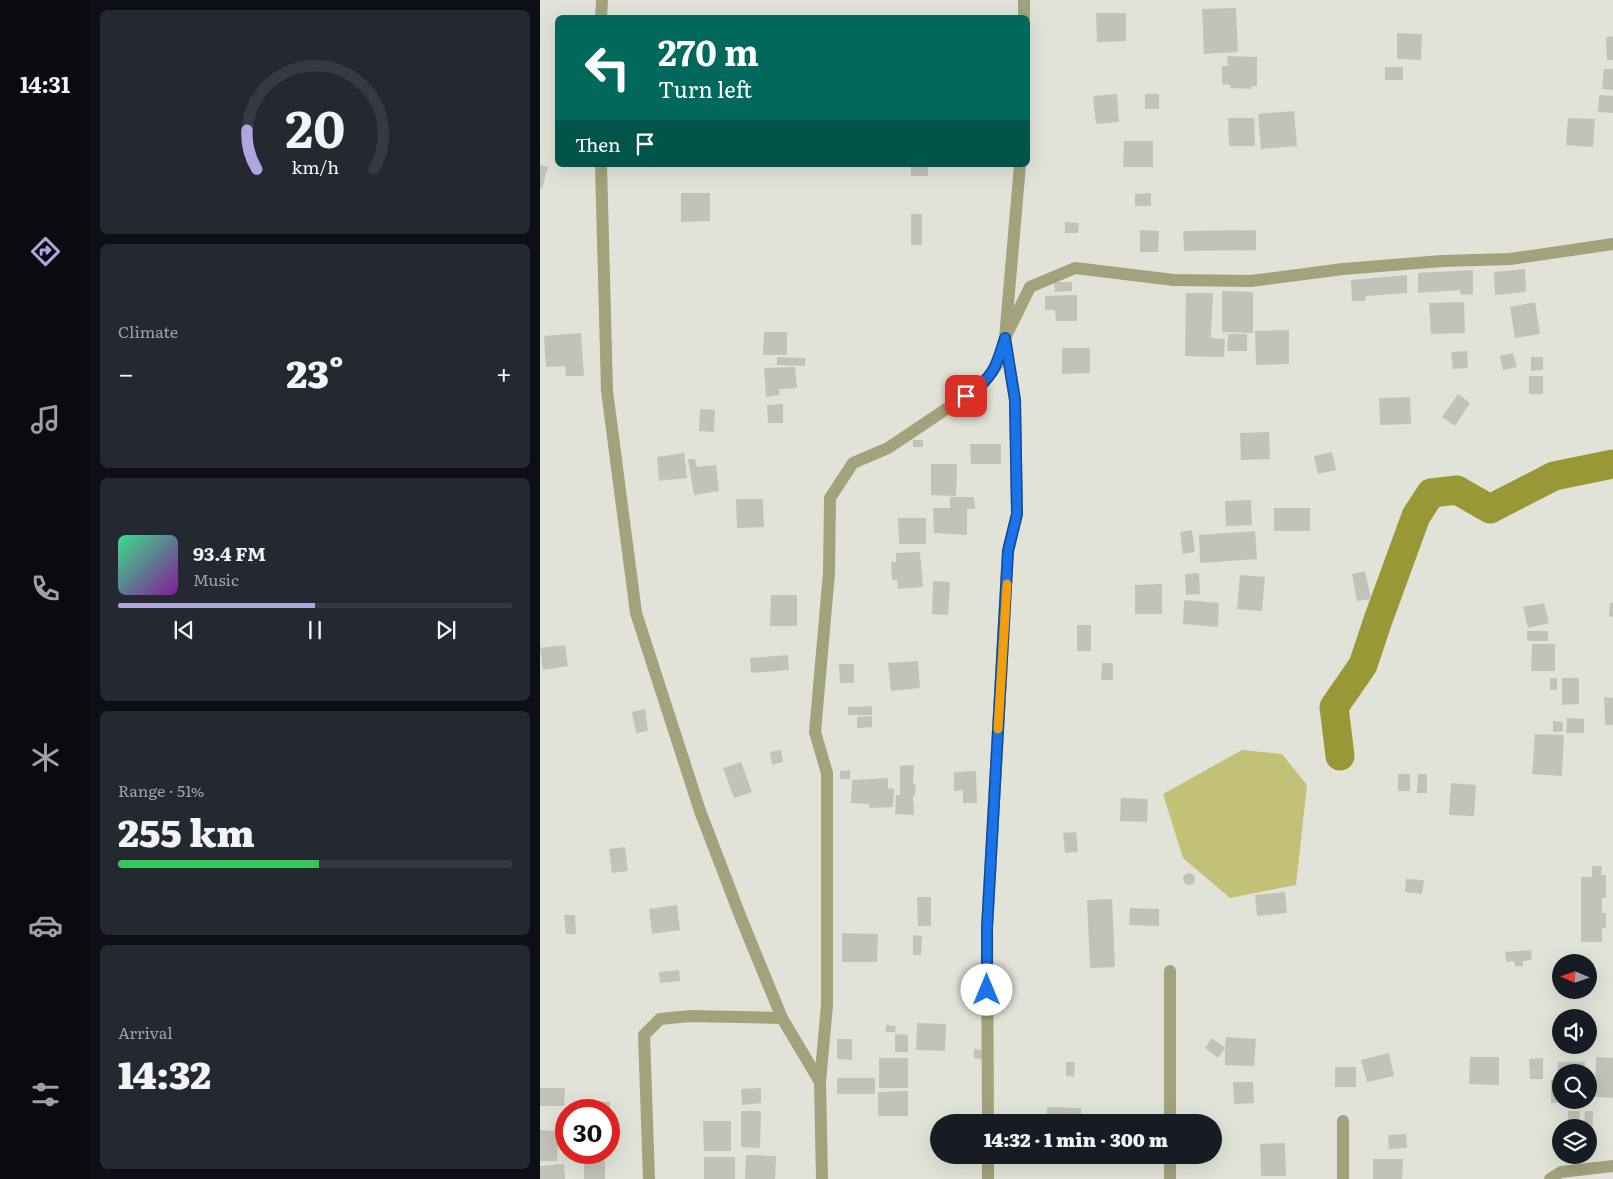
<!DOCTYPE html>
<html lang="en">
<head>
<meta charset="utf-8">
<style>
  :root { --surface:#171b24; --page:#242831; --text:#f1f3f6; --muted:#9ea1a6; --line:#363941; --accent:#b1a5dd }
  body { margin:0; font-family:Literata,serif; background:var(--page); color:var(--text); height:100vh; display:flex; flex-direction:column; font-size:19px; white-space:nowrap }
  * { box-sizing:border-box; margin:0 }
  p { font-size:16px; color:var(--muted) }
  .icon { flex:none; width:28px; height:28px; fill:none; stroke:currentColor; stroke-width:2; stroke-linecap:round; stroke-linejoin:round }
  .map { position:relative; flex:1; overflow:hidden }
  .drawer { display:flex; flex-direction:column; gap:10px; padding:10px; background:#0d0f14; width:450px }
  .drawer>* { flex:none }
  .hud { position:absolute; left:15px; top:15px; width:475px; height:152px; border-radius:8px; box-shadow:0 5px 20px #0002; background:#00695c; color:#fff; overflow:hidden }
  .needle { width:32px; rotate:272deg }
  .fabs { position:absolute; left:1012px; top:954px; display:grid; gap:10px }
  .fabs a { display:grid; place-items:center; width:45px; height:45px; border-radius:50%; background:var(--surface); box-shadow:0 5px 20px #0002; font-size:25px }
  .speed { position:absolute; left:15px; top:1099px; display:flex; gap:10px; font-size:25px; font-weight:700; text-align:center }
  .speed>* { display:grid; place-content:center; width:65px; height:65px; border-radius:50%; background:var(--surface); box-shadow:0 5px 20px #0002; line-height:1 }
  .speed .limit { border:8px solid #d22; background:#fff; color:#111 }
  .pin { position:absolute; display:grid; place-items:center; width:42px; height:42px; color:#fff; margin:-21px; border-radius:10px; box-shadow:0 2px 8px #0006 }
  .me { position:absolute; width:55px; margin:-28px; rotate:0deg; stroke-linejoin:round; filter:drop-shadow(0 0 4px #0008) }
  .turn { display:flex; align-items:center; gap:18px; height:105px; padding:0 20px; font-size:22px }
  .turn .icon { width:65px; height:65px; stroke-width:2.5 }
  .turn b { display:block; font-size:35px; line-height:42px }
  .then { display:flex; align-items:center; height:48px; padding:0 20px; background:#0003; gap:10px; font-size:19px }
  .big { font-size:38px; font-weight:800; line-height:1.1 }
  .drawer .widget { flex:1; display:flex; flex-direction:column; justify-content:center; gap:8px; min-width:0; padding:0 18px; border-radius:8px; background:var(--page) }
  .drawer .dial { align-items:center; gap:0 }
  .dial svg { height:130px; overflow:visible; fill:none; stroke:var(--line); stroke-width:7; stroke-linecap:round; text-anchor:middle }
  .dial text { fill:var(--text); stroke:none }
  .song { display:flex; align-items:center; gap:15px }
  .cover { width:60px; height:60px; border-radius:8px; background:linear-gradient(135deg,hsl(150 70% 55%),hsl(290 70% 35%)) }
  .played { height:5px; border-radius:2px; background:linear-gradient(90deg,var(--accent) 50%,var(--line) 50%) }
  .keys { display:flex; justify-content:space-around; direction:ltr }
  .heat { display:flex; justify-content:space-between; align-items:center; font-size:28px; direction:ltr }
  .charge { height:8px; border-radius:4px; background:linear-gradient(90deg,#34c759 51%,var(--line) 0) }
  .trip { position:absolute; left:390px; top:1114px; width:292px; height:50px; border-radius:25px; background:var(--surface); box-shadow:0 5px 20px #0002; font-weight:800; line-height:50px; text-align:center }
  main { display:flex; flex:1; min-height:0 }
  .dock { display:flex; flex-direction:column; width:90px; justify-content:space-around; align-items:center; background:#090b0e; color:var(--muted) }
  .dock .icon { width:35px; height:35px }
  .dock .active { color:var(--accent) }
  .dock b { font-size:22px; color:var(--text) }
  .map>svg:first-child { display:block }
</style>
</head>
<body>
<main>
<nav class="dock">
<b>14:31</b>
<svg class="icon active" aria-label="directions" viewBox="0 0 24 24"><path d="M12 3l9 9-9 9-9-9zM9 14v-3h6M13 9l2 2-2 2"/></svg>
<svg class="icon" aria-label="music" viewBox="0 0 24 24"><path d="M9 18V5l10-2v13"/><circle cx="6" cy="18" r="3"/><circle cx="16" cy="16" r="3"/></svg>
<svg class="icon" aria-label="phone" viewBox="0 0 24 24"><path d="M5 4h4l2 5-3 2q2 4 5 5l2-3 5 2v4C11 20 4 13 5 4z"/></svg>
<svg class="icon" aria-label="climate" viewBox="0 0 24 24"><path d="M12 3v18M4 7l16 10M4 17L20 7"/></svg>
<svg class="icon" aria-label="car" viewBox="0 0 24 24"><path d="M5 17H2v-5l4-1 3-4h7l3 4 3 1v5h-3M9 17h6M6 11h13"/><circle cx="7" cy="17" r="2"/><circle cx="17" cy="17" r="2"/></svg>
<svg class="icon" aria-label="filters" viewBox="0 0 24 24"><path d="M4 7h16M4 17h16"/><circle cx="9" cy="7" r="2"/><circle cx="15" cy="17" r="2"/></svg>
</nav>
<section class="drawer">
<div class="widget dial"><svg viewBox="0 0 100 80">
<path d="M14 69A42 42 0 1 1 86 69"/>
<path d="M14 69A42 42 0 0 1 8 45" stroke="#b1a5dd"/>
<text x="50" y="56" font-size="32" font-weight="700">20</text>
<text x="50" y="72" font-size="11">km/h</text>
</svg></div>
<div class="widget"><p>Climate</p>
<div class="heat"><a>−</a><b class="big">23°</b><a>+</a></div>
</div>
<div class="widget">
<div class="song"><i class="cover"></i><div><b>93.4 FM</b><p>Music</p></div></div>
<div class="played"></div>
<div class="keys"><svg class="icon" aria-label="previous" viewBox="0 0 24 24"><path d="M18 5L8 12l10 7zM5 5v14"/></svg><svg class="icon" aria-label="pause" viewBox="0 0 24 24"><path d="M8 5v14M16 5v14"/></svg><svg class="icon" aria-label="next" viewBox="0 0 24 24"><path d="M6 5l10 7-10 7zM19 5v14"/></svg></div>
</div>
<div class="widget"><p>Range · 51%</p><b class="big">255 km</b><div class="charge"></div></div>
<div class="widget"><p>Arrival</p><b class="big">14:32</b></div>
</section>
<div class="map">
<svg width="1073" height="1179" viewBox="0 0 1073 1179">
  <rect width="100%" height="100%" fill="#e2e3d8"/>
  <!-- green -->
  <polygon fill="#c2c177" points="702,750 742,754 767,785 756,885 690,898 643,858 623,794"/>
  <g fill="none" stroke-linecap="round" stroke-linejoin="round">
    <!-- river -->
    <polyline stroke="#999837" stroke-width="29" points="800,756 794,707 823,665 838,620 876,516 891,493 917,490 950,509 1014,476 1073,464"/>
  </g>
  <!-- building -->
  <g fill="#c2c2b8">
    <polygon points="696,8 698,52 664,54 662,9"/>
    <polygon points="556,13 586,13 586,41 557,42"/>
    <polygon points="857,33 882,34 881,60 857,59"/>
    <polygon points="1073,36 1073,60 1067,60 1066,37"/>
    <polygon points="687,56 717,57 717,86 712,86 711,89 690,88 690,85 682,84 682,66 688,66"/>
    <rect x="845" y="67" width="18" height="13"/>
    <polygon points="1064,69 1073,69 1073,90 1062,89"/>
    <polygon points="577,94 579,122 556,124 553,96"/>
    <rect x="605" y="94" width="14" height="15"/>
    <polygon points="1059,95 1073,96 1073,113 1058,112"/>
    <polygon points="754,111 757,146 721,149 718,114"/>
    <polygon points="688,118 714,118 715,146 689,146"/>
    <polygon points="1028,118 1055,119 1053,147 1026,145"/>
    <polygon points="584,141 613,141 613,167 583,167"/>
    <polygon points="0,165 8,167 2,189 0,189"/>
    <rect x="371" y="165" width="17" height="11"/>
    <polygon points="141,193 170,193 170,221 141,222"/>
    <polygon points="611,193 611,206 595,206 595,194"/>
    <rect x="371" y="214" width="11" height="31"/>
    <polygon points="525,222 539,223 538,233 525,233"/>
    <polygon points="600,230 619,231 618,252 600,252"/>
    <polygon points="716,230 716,250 644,251 643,231"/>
    <polygon points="985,269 986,292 955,295 954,272"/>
    <polygon points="933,270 933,294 921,295 920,290 878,293 878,273"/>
    <polygon points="867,275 867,293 826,296 825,301 812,301 811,280"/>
    <polygon points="514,282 532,282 532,291 515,292"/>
    <polygon points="682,291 713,292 713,333 682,332"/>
    <polygon points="646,293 673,293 671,338 685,339 684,357 645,356"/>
    <polygon points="537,295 537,321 516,321 515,310 505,310 505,296"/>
    <polygon points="924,302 925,333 891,334 889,303"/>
    <polygon points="995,302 1000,334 975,338 970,307"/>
    <polygon points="749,330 749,364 716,365 715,331"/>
    <polygon points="224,332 247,332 247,355 223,355"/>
    <polygon points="41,333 44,376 26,376 25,366 6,367 4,336"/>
    <polygon points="688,334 707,334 707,351 687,351"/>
    <polygon points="522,348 550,348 550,373 522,374"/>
    <polygon points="927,351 928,368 913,369 911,352"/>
    <polygon points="973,353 977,367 963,370 960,356"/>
    <polygon points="237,357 265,358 265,366 237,365"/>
    <polygon points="991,357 1003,357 1003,370 991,371"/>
    <polygon points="255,367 257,388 239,389 240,395 226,397 224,368"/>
    <rect x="989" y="376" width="14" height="18"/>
    <polygon points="918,394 930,403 915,426 902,417"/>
    <polygon points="870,397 871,424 840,425 839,398"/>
    <polygon points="243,404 243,423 228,423 227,405"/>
    <polygon points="160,409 175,410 174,432 159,431"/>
    <polygon points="729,432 730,459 701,460 700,433"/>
    <rect x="373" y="440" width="10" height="7"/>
    <polygon points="430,444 461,444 461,464 431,464"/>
    <polygon points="792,452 796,470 778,474 774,456"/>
    <polygon points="144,453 147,478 119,481 117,457"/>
    <polygon points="148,459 155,459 157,467 176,465 179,491 154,495"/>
    <polygon points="391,464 417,464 416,496 391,495"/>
    <polygon points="410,497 434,497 435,509 427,509 427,535 394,533 393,508 410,508"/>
    <polygon points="196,499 223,499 224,527 197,528"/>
    <polygon points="711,500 712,525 686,526 685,501"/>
    <rect x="734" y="508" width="36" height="23"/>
    <polygon points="358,518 386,518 386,544 359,544"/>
    <polygon points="652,530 655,552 643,554 640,532"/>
    <polygon points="715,531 717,559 660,563 659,535"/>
    <polygon points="380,552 383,587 358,589 357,580 352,580 351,562 356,562 356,553"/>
    <polygon points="825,571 831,599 817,601 812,574"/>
    <polygon points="659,573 660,594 646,595 645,574"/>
    <polygon points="700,575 725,577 722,611 697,609"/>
    <polygon points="393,581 410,582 408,615 392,614"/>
    <polygon points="622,584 622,614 595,614 595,585"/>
    <polygon points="231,595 257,595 257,626 230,626"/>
    <polygon points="644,600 679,603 678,627 643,624"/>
    <polygon points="1004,603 1009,623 988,628 983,607"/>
    <polygon points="1070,603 1073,603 1073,617 1069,616"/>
    <rect x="537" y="625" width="14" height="26"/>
    <rect x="987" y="631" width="21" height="10"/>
    <polygon points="992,644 1015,644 1015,671 991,671"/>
    <polygon points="25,645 28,666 3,670 0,648"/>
    <polygon points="248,655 249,670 211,673 210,658"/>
    <polygon points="378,661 380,688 351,691 348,663"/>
    <polygon points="562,663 573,663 573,680 561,680"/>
    <polygon points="299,664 314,664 314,683 300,683"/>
    <rect x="1010" y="678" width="7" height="12"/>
    <polygon points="1022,678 1039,678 1039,704 1022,705"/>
    <polygon points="1064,697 1073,698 1073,725 1065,725"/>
    <polygon points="332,706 332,715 308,715 308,707"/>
    <polygon points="105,709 108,731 96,733 92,712"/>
    <polygon points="332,716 332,727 317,728 317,717"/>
    <polygon points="1027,718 1044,719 1044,733 1026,733"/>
    <polygon points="1013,721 1023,722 1023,731 1013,732"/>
    <polygon points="995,734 1024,735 1022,776 992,774"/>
    <polygon points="241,750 243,762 232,765 230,752"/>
    <polygon points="201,762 212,792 194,798 183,768"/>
    <polygon points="374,765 373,783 376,785 375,795 373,796 374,815 355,814 356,795 360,795 360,766"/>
    <polygon points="310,770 310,779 300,779 300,771"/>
    <polygon points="436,771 437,803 423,803 423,790 414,791 414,772"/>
    <rect x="858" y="774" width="12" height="17"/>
    <polygon points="878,774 887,774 887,793 877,793"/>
    <polygon points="348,778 348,788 354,789 353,807 329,808 329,804 311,803 312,780"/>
    <polygon points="911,783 936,785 934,816 909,815"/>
    <polygon points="581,798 608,799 607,822 580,821"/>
    <polygon points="536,832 538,852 525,853 523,833"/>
    <polygon points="85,847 88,871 72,873 69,849"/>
    <polygon points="1052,866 1062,866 1061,875 1066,875 1066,898 1062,898 1062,913 1066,913 1066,928 1062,928 1062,942 1041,942 1041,877 1052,877"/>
    <circle cx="649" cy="879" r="6"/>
    <polygon points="866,879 884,880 882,894 865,892"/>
    <polygon points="745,892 747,913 717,916 715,895"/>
    <polygon points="377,897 391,897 391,926 378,926"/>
    <polygon points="572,899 575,967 550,968 547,900"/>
    <polygon points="137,905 140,930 112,934 109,909"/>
    <polygon points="590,908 619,909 619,926 589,925"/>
    <polygon points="24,915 35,915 36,934 26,934"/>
    <polygon points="302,933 338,934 337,962 302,962"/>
    <polygon points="373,935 382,936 381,955 373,955"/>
    <polygon points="991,950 992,960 983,961 983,966 975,966 974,961 966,962 965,952"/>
    <polygon points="139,970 140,981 120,983 119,972"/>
    <polygon points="377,1023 406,1024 405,1051 376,1050"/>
    <polygon points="346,1025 356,1026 355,1032 346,1032"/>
    <polygon points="355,1034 368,1035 368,1052 355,1052"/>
    <polygon points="686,1037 716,1039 714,1066 685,1065 685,1048 678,1058 665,1048 672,1038 685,1048"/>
    <polygon points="297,1039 312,1039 312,1060 297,1059"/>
    <polygon points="434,1049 443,1050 442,1059 434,1058"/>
    <polygon points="849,1053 854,1076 827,1082 821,1060"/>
    <polygon points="930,1057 959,1057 959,1085 929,1084"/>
    <polygon points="1056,1057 1073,1058 1073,1098 1055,1097"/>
    <rect x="339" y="1058" width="29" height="30"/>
    <polygon points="1003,1058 1003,1079 990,1079 989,1059"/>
    <polygon points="526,1062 535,1062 534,1077 526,1076"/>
    <polygon points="1018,1062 1045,1062 1045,1072 1021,1072 1021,1100 1033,1100 1033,1102 1011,1103 1011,1080 1017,1080"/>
    <rect x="795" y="1067" width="21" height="20"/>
    <rect x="297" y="1078" width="38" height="16"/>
    <polygon points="693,1082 713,1082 714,1103 694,1104"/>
    <polygon points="0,1088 25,1088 24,1106 0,1106"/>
    <polygon points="221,1088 221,1103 202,1105 201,1089"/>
    <polygon points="368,1091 368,1116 338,1116 338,1092"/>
    <polygon points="39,1101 70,1102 70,1110 38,1110"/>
    <polygon points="507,1107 541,1108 541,1122 506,1122"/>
    <polygon points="201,1111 221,1111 220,1148 201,1147"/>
    <polygon points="1028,1111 1040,1111 1039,1128 1028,1128"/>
    <polygon points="1045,1111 1053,1111 1052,1144 1049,1144 1049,1128 1044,1128"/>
    <polygon points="163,1121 191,1121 191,1151 164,1151"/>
    <polygon points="17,1124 26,1125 25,1139 18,1139 17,1161 0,1161 0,1130 17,1131"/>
    <polygon points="866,1134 867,1148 849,1149 848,1135"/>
    <polygon points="745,1143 746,1176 721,1176 720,1144"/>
    <polygon points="206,1155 236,1156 235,1179 205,1179"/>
    <rect x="164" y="1157" width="31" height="22"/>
    <polygon points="833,1159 863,1159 862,1179 833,1179"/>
    <polygon points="65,1160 65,1179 44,1179 44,1161"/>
    <polygon points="24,1164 25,1179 0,1179 0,1166"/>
  </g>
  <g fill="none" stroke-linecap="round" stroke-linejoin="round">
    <!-- street -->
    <g stroke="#a2a27c" stroke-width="12">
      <polyline points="484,0 484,18"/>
      <polyline points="61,18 62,0"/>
      <polyline points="61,165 67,391 96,613 160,811 201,918 242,1018 280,1082"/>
      <polyline points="803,1121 803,1179"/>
      <polyline points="448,1122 447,928 468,551 477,514 475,400 465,338 480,165"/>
      <polyline points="630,1122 630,971"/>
      <polyline points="448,1155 448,1179"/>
      <polyline points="109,1179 104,1035 120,1019 150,1016 242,1018"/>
      <polyline points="282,1179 280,1082 287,1005 287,773 275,732 289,573 290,498 313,463 348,448 442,385 457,365 465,338 490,287 535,268 634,280 711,281 803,269 902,261 970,259 1073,244"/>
      <polyline points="630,1179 630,1155"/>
      <polyline points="1010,1179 1021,1172 1073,1166"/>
    </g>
  </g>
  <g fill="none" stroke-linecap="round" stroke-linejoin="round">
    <defs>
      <path id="route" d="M426 396C453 378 456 368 465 338L475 400 477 514 468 551 447 928V990"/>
    </defs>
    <!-- route casing -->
    <use href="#route" stroke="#114b97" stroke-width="12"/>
    <!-- route -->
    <use href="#route" stroke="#1a73e8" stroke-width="9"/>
    <!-- slow -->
    <polyline stroke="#f59e0b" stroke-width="9" points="458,729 467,584"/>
  </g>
</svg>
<div class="fabs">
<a><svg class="needle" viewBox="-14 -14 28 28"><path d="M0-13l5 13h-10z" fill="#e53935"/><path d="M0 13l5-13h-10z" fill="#9ea1a6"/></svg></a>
<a><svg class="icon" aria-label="sound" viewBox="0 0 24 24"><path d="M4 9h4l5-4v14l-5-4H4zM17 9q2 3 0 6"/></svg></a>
<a><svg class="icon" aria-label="search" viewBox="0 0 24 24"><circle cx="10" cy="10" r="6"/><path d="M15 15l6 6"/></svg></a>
<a><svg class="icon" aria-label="layers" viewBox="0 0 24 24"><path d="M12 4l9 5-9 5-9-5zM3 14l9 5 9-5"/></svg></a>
</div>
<div class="speed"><div class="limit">30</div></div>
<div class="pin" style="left:426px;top:396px;background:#d93025"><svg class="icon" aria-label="arrive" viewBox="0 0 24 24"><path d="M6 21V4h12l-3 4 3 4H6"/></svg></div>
<svg class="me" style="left:447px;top:990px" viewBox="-20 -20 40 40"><circle r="19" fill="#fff"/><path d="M0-13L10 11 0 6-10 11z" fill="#1a73e8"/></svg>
<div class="trip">14:32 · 1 min · 300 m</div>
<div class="hud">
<div class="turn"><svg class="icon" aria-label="left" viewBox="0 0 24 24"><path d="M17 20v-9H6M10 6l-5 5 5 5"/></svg><div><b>270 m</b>Turn left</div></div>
<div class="then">Then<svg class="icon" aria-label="arrive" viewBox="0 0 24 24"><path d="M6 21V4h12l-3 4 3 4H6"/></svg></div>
</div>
</div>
</main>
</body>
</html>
